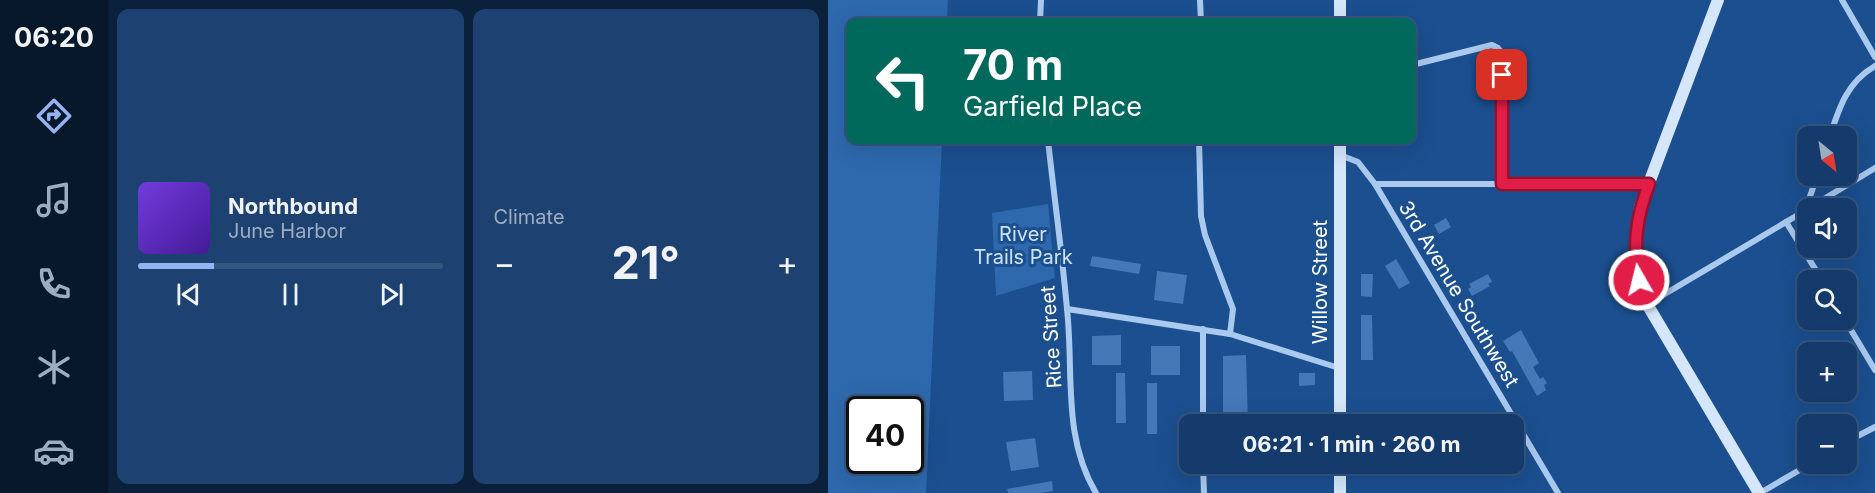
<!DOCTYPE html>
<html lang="en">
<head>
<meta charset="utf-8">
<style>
  :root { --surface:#143b6b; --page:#1d4271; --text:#f1f3f6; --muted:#9dadc1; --line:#33557e; --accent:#95b2f1 }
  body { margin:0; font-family:Inter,sans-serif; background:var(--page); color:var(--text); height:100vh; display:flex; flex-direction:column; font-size:22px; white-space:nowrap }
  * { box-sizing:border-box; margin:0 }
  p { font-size:20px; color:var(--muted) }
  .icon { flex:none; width:33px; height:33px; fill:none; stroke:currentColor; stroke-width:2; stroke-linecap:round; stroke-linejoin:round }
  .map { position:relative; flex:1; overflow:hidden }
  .details { display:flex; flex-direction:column; gap:9px; padding:9px; background:#0b203b; width:720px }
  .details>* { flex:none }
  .hud { position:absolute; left:18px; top:18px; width:570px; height:126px; border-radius:12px; box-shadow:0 6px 24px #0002,0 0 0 2px var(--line); background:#00695c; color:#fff; overflow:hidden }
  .needle { width:39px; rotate:150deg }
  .buttons { position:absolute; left:969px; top:126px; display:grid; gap:12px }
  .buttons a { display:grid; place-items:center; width:60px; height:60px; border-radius:12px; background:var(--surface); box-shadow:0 6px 24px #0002,0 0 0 2px var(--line); font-size:30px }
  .speed { position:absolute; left:18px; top:396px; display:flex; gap:12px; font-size:30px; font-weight:700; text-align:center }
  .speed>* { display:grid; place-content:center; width:78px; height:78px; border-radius:50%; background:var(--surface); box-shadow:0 6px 24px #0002,0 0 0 2px var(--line); line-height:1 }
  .speed .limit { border:3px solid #111; border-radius:9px; background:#fff; color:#111 }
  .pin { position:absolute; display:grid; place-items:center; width:51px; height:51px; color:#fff; margin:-26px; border-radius:12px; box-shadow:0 3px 9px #0006 }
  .me { position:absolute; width:66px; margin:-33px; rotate:352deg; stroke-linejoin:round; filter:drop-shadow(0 0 4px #0008) }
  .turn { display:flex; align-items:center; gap:21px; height:126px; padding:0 18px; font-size:27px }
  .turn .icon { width:78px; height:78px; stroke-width:2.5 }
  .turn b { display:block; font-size:42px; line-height:51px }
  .big { font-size:45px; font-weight:700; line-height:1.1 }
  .details .widget { flex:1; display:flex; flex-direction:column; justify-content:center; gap:9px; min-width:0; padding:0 21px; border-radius:12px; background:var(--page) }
  .song { display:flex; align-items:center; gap:18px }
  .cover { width:72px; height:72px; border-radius:9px; background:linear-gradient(135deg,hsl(260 70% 55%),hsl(260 70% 35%)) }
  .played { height:6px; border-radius:3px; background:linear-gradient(90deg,var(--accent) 25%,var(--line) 25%) }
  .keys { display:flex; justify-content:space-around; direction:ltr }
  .heat { display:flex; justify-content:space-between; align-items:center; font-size:33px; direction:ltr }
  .details .tiles { flex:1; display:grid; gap:9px; grid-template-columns:repeat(2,1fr) }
  .trip { position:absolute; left:351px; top:414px; width:345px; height:60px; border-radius:12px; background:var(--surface); box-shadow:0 6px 24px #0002,0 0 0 2px var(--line); font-weight:700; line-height:60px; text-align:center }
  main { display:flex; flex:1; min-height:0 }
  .tabs { display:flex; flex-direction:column; width:108px; justify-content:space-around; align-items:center; background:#08182b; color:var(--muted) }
  .tabs .icon { width:42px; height:42px }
  .tabs .active { color:var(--accent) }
  .tabs b { font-size:27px; color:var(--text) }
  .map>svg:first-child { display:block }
</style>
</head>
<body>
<main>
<nav class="tabs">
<b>06:20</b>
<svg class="icon active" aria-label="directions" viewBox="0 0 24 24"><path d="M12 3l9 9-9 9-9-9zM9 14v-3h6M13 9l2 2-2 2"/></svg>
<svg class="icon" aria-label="music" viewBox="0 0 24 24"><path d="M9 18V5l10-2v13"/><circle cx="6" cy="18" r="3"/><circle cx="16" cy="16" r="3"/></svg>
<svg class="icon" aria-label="phone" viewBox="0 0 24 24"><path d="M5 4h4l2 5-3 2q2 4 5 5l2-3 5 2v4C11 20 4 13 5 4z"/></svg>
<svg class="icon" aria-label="climate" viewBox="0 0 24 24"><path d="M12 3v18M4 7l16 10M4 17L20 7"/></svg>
<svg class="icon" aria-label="car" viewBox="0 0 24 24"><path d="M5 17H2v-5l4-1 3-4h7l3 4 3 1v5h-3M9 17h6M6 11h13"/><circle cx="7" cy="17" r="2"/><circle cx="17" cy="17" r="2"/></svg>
</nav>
<section class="details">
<div class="tiles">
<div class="widget">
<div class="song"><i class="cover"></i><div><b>Northbound</b><p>June Harbor</p></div></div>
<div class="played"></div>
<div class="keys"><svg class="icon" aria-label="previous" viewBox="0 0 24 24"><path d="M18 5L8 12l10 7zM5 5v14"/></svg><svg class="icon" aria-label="pause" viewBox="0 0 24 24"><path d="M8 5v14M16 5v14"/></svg><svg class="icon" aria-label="next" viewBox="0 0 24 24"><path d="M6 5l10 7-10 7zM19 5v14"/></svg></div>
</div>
<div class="widget"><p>Climate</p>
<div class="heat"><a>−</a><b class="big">21°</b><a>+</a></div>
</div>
</div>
</section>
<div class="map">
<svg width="1047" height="493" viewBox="0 0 1047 493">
  <rect width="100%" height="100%" fill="#1b4f8f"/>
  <!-- green -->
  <g fill="#2e69ad" fill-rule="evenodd">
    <path d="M0 0H120L119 22H22V140H114L98 493H0ZM32 410H82V460H32Z"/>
    <polygon points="220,204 227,278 168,296 164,213"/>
  </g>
  <!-- building -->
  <g fill="#4478b7">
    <polygon points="618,218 623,227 611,234 606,225"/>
    <polygon points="264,256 313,264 311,274 262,266"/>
    <polygon points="568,259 582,283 571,289 557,266"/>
    <polygon points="329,271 359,275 355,304 326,300"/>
    <polygon points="533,274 545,274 544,297 533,296"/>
    <polygon points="660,274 664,282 660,284 662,286 644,296 640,289 643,287 641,284"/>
    <polygon points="533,315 544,315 545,360 533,360"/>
    <polygon points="693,330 711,363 705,367 712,379 715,377 719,383 716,385 718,390 709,396 684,351 682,352 675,341"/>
    <polygon points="293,335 293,365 264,365 264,336"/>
    <rect x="323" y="346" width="29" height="29"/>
    <polygon points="418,355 420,424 395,422 395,356"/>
    <polygon points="204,371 205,400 176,401 175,372"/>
    <polygon points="288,373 297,373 298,423 288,423"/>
    <polygon points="471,373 487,373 487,385 471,386"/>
    <rect x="319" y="383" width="10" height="51"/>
    <polygon points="207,438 211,467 183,471 178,442"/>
    <polygon points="224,481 225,491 213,493 180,493 179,489"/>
  </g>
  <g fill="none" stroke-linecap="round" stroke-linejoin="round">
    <!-- street -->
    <g stroke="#a9c9ee" stroke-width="6">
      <polyline points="372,0 373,22"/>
      <polyline points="1014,0 1047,57"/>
      <polyline points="212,22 213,0"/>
      <polyline points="584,65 664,45 670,48 674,53 674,184"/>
      <path d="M1002 136C1011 108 1019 82 1047 66"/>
      <path d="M220 140C226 196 234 252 239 309 246 372 234 436 268 493"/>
      <polyline points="371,140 373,216 377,235 405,309 402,334 511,368"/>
      <polyline points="512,155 530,162 547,184 730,493"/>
      <polyline points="547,184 821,184"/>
      <polyline points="981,208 1047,168"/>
      <polyline points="977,211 989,176"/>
      <polyline points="958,222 994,280"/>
      <polyline points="820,304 980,209"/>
      <polyline points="239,309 402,334"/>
      <polyline points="1017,320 1047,370"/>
      <polyline points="375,329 375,424"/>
      <polyline points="1018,442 1047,427"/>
      <polyline points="375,464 376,493"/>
      <polyline points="932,493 982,464"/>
    </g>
    <!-- secondary -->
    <g stroke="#d6e6fa" stroke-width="12">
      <polyline points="512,0 512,22"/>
      <path d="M890 0 812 207C806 246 807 266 819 304L931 493"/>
      <polyline points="512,424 512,140"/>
      <polyline points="512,464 512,493"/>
    </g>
  </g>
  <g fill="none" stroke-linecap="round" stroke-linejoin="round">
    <defs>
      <path id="route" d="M674 75V184H821C808 218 805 244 811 280"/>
    </defs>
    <!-- route casing -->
    <use href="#route" stroke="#92132f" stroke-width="15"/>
    <!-- route -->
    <use href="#route" stroke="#e11d48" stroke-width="10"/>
  </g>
  <g text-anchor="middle" stroke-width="6" stroke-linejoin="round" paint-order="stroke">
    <!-- park labels -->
    <g font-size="20" fill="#cfe3fa" stroke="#1b4f8f">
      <text x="195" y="241">River<tspan x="195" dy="23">Trails Park</tspan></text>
    </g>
    <!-- street labels -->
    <g font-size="20" fill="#fff" stroke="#1b4f8f">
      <text transform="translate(492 282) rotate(-90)" y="7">Willow Street</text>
      <text transform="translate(631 294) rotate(59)" y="7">3rd Avenue Southwest</text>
      <text transform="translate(223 337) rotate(-94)" y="7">Rice Street</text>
    </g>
  </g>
</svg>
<div class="buttons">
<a><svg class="needle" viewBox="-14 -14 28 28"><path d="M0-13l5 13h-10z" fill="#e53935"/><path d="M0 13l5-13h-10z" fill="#9dadc1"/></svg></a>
<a><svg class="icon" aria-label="sound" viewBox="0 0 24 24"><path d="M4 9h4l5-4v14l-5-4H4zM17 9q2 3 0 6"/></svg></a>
<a><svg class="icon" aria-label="search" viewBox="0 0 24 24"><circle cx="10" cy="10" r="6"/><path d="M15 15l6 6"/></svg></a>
<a>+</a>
<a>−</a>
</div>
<div class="speed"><div class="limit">40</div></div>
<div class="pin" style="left:674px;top:75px;background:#d93025"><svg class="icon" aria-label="arrive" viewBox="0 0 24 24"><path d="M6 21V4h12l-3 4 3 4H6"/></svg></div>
<svg class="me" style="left:811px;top:280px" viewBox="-20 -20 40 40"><circle r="17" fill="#e11d48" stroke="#fff" stroke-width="3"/><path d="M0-11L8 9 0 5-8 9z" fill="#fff"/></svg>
<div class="trip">06:21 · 1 min · 260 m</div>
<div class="hud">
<div class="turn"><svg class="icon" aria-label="left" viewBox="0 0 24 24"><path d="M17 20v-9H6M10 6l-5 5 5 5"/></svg><div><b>70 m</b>Garfield Place</div></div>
</div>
</div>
</main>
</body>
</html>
